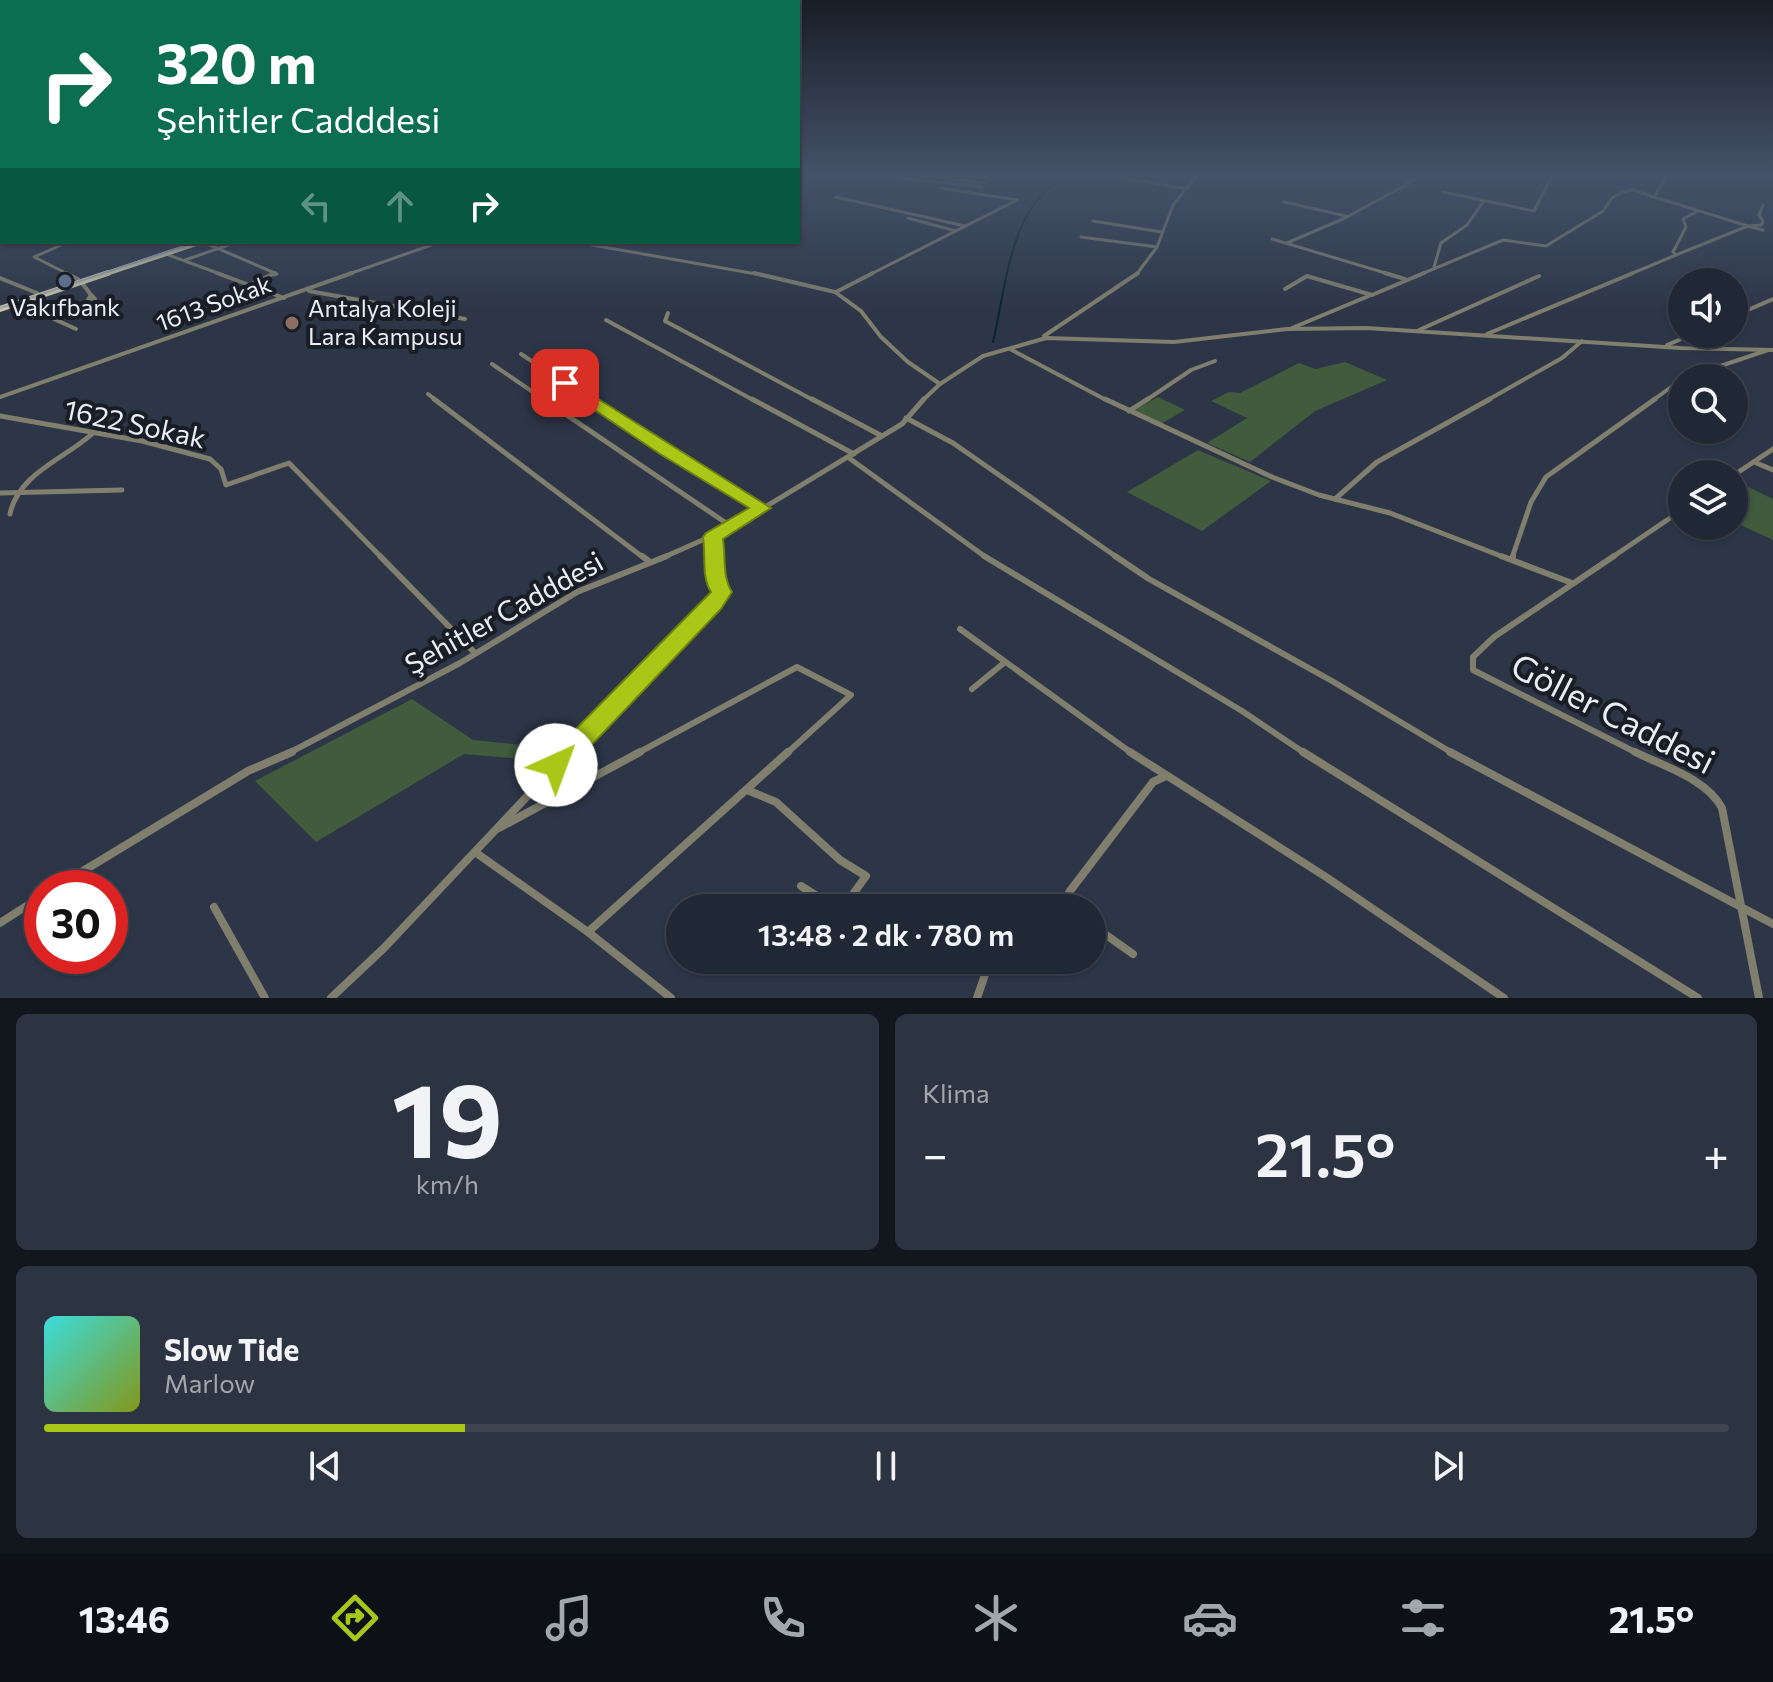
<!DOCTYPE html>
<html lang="tr">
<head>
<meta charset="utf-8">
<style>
  :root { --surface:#212835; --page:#2d3441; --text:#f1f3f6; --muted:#a2a6ad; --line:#3e4450; --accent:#aac717 }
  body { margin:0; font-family:Commissioner,sans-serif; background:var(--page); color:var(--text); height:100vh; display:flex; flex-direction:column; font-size:30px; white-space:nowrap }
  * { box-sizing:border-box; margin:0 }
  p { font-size:26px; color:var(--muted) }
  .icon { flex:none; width:44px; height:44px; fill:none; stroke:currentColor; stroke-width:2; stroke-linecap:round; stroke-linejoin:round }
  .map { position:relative; height:998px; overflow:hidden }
  .side { display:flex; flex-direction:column; gap:16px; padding:16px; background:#12161d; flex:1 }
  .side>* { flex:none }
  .top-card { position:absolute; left:0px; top:0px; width:800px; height:244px; box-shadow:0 2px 6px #0004,0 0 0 2px var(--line); background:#0b6e4f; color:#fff; overflow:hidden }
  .tools { position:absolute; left:1668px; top:268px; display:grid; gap:16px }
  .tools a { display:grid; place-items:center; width:80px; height:80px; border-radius:50%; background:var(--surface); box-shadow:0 2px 6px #0004,0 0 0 2px var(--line); font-size:40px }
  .speed { position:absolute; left:24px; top:870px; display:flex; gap:16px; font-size:40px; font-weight:700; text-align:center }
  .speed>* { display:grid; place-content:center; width:104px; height:104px; border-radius:50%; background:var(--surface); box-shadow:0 2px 6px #0004,0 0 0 2px var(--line); line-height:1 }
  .speed .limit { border:12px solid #d22; background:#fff; color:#111 }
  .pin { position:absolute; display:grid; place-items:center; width:68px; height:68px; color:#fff; margin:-34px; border-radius:16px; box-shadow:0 4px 12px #0006 }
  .me { position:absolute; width:88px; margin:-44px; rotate:43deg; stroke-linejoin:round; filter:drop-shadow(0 0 6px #0008) }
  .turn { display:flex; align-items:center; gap:28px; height:168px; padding:0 24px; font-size:36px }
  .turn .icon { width:104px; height:104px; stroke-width:2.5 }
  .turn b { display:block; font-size:56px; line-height:68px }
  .lanes { display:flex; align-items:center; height:76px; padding:0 24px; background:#0003; justify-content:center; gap:40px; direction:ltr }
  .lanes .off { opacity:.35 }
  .big { font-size:60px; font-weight:600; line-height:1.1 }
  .side .tile { flex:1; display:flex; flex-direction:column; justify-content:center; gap:12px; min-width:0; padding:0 28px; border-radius:12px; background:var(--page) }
  .side .dial { align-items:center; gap:0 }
  .dial b { font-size:104px; line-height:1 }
  .song { display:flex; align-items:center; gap:24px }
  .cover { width:96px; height:96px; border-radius:12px; background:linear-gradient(135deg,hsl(180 70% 55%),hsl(70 70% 35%)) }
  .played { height:8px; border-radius:4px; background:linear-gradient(90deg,var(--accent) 25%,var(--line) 25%) }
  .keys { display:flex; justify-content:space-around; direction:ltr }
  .heat { display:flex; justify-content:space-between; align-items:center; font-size:44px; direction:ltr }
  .side .tiles { flex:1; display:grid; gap:16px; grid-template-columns:1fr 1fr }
  .tile:last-child { grid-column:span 2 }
  .trip { position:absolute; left:666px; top:894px; width:440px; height:80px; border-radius:40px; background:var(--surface); box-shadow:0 2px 6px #0004,0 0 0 2px var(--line); font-weight:600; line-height:80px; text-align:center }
  .tab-bar { display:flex; height:128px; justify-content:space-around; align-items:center; background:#0d1015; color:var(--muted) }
  .tab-bar .icon { width:56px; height:56px }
  .tab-bar .on { color:var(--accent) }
  .tab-bar b { font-size:36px; color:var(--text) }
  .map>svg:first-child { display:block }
</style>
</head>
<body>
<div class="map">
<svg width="1773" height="998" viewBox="0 0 1773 998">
  <rect width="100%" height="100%" fill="#2c3647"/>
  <!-- green -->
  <g fill="#415b3d">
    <polygon points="1345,362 1387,380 1315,411 1250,462 1207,443 1247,418 1211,401 1229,392 1240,393 1299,363 1316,369"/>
    <polygon points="1158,397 1185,410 1161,424 1133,411"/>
    <polygon points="1198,450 1271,481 1202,531 1127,492"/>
    <polygon points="1736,481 1773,499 1773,540 1734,522"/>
    <polygon points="412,699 473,740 560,749 546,761 464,754 316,842 255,781"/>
  </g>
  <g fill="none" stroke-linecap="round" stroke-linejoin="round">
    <!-- stream -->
    <path stroke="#08262a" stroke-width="2" d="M993 342C1004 297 1007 241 1035 203 1044 191 1058 183 1069 174"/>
    <!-- minor-far4 -->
    <g stroke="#807f6d" stroke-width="3">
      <polyline points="869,174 982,187"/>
      <polyline points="912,174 986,183"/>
      <polyline points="953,174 990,178"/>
      <polyline points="1387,174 1415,180"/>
      <polyline points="1119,177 1187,189"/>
      <polyline points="941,188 1017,200"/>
      <polyline points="1443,192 1534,211 1553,174"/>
      <polyline points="836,197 965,226"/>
      <polyline points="1654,197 1748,226 1676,255 1673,252 1686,227 1683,219 1698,211"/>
      <polyline points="1284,202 1346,216"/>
      <polyline points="1763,205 1759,215 1763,221 1761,225 1748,226 1763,230"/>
      <polyline points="908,218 956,231"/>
      <polyline points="1093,221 1162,232"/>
      <polyline points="1081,237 1157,247 1173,205 1198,174"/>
      <polyline points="1272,239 1392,275"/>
      <polyline points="68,242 34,257 70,275"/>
      <polyline points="203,242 277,274 274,275"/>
      <polyline points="575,242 762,275"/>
      <polyline points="1287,243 1345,218 1415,180"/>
      <polyline points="166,254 223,275"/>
      <polyline points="185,260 237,242"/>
      <polyline points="1434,267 1441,243 1467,225 1483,202"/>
      <polyline points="346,275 440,242"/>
      <polyline points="869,275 1017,200"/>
      <polyline points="1136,275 1157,247"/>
      <polyline points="1419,275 1503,240 1546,246 1603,211 1612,198 1622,192 1633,190 1654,197 1668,174"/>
      <polyline points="1628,275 1676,255"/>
    </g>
    <!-- minor-far3 -->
    <g stroke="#807f6d" stroke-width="4">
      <polyline points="66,273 78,279"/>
      <polyline points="217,273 284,298"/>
      <polyline points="754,273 835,292 861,311 881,337 908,362 940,384"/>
      <polyline points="1385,273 1405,279"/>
      <polyline points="0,278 37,293"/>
      <polyline points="82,283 91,295"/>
      <polyline points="249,285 275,273"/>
      <polyline points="1285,289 1307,276 1372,295 1424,273"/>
      <polyline points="309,291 465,319"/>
      <polyline points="836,292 873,273"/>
      <polygon points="91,295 95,299 87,301"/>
      <polyline points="668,313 665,321 815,401"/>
      <polyline points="1734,316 1773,299"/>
      <polyline points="606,320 755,401"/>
      <polyline points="1292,328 1371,295"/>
      <polyline points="76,329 54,319 91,301"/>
      <polyline points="1419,330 1539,276"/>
      <polyline points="1487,334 1633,273"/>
      <polyline points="1044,336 1138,273"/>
      <polyline points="1667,345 1693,334"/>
      <polyline points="1010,349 1108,401"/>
      <polyline points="521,354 592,401"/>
      <polyline points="492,364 546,401"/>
      <polyline points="1685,378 1768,350"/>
      <polyline points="428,394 437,401"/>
      <polyline points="0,397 352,273"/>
      <polyline points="922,401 940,384 983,356 1046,338 1174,342 1287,329 1366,328 1680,348 1773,350"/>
      <polyline points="1145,401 1191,370 1215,361"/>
      <polyline points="1486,401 1562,358 1582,341"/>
      <polyline points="1652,401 1682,379"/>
    </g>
    <!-- minor-far2 -->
    <g stroke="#807f6d" stroke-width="5">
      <polyline points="434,399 644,558"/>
      <polyline points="543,399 732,527"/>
      <polyline points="589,399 762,508"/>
      <polyline points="752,399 854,454"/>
      <polyline points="812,399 882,436"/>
      <polyline points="1105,399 1272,477 1319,495 1390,513 1506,558"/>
      <polyline points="1129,411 1148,399"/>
      <polyline points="0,416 142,441 210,459 221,469 226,485 289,463 382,558"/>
      <polyline points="906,418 953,443 1118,558"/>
      <polyline points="849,458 987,558"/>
      <polyline points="1754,462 1773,470"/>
      <polyline points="1734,475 1773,449"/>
      <polyline points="0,493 122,490"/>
      <polyline points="1335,499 1377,462 1490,399"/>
      <path d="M10 514C18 474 64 459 92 434"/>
      <polyline points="713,537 714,558"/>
      <polyline points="662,558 732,527 902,424 924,399"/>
      <polyline points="1512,558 1531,502 1546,477 1655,399"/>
      <polyline points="1611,558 1682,510"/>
    </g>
    <!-- minor-far1 -->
    <g stroke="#807f6d" stroke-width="6">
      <polyline points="380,556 475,653"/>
      <polyline points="642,556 650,562"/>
      <polyline points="984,556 1242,711 1306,754"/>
      <polyline points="1115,556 1149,579 1332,681 1454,754"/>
      <polyline points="1501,556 1572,583"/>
      <polyline points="1614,556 1494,637 1473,657 1473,670 1639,754"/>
      <polyline points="1512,559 1513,556"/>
      <polyline points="960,629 1133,754"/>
      <polyline points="972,689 1005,662"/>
      <polyline points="287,754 460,663 577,592 667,556"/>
      <polyline points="567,754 713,604 721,592 716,579 714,556"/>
      <polyline points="636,754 797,667 851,695 786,754"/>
    </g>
    <!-- minor -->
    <g stroke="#807f6d" stroke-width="8">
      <polyline points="1130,752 1326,877 1504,998"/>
      <polyline points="1303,752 1698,998"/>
      <polyline points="1450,752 1773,924"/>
      <path d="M1635 752C1663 766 1707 779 1722 808L1759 998"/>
      <polyline points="747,790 776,802 840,860 866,876 843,908"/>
      <polyline points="499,828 640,752"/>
      <polyline points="475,852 588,932 671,998"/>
      <polyline points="801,886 836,908"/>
      <polyline points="55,888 248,771 292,752"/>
      <polyline points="214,907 265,998"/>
      <polyline points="1068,908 1064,901 1070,891 1153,782 1166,776"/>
      <polyline points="0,923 42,896"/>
      <polyline points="1092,925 1133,954"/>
      <polyline points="588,932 788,752"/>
      <polyline points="331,998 384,948 569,752"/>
      <polyline points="977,998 990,960"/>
    </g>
    <!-- primary-far1 -->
    <polyline stroke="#cac7a2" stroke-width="5" points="102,275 201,242"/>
    <!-- primary -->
    <polyline stroke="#cac7a2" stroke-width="6" points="0,309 108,273"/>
    <!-- tram -->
    <polyline stroke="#9da4b2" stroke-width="2" points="0,308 197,242"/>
  </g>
  <!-- sky -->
  <linearGradient id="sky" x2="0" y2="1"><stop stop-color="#181e27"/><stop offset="0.56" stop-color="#455269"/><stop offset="1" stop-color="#455269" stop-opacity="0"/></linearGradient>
  <rect width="1773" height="313" fill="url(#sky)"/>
  <!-- route -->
  <path fill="#aac717" stroke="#6e810f" stroke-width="2" d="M565 378 771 508 723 539C726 558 722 576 732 592L721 609 565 773 556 776 547 773 544 765 547 758 711 592C701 576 706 555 703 537L706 533 749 508 660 454 559 386 557 383Z"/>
  <!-- markers -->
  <circle fill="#5c6f8a" stroke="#191d25" stroke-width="3" cx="65" cy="281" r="8"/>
  <circle fill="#8d6e63" stroke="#191d25" stroke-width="3" cx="292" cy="323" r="8"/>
  <g text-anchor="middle" stroke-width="8" stroke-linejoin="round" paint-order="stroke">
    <!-- far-street labels -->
    <g font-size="24" fill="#e9effa" stroke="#191d25">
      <text transform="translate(214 304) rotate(-20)" y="8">1613 Sokak</text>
    </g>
    <!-- far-poi labels -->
    <g font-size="24" fill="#e9effa" stroke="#191d25">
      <text x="65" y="316">Vakıfbank</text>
      <text x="308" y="317" text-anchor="start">Antalya Koleji<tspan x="308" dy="28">Lara Kampusu</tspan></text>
    </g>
    <!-- street labels -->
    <g font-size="28" fill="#e9effa" stroke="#191d25">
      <text transform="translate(135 424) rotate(12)" y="10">1622 Sokak</text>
      <text transform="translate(504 613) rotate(-29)" y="10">Şehitler Cadddesi</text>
    </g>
    <!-- near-street labels -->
    <g font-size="34" fill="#e9effa" stroke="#191d25">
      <text transform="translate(1613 714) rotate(27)" y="12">Göller Caddesi</text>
    </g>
  </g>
</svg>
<div class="tools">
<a><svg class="icon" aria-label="sound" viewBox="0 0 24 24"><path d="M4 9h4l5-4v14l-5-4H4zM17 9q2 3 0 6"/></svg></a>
<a><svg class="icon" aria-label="search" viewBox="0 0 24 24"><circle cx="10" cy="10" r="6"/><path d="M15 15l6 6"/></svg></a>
<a><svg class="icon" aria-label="layers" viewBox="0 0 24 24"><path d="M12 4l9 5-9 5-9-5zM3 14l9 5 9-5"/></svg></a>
</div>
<div class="speed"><div class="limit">30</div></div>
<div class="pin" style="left:565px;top:383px;background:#d93025"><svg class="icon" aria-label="arrive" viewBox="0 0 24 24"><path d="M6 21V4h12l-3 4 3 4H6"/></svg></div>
<svg class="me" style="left:556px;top:765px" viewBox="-20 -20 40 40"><circle r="19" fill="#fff"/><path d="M0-13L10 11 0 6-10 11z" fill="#aac717"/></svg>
<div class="trip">13:48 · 2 dk · 780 m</div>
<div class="top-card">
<div class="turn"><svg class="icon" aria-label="right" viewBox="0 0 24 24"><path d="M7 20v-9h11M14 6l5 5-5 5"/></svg><div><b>320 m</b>Şehitler Cadddesi</div></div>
<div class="lanes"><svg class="icon off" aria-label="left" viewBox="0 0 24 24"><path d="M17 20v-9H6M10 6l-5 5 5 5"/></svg><svg class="icon off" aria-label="ahead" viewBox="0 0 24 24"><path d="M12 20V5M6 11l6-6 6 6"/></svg><svg class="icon" aria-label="right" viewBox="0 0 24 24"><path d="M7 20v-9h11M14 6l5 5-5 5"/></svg></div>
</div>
</div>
<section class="side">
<div class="tiles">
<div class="tile dial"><b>19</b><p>km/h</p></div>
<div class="tile"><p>Klima</p>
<div class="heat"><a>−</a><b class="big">21.5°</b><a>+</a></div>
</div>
<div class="tile">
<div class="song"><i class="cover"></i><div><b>Slow Tide</b><p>Marlow</p></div></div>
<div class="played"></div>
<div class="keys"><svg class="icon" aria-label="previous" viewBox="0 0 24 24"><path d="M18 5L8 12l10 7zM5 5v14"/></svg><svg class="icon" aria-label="pause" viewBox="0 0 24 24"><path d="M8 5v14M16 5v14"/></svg><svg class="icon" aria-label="next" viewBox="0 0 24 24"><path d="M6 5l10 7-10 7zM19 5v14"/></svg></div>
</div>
</div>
</section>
<nav class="tab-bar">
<b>13:46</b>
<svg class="icon on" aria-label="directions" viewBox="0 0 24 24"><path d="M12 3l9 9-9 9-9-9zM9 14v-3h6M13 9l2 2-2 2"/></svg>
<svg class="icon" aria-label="music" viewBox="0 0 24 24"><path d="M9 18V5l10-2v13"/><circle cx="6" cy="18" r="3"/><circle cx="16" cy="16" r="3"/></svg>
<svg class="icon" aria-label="phone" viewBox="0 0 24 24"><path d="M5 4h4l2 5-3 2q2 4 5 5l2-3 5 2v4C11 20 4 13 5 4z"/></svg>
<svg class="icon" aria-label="climate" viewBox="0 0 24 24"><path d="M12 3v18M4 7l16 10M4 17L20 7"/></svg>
<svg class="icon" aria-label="car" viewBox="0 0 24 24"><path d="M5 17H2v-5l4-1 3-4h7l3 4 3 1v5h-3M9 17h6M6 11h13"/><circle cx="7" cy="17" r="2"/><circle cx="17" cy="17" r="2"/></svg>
<svg class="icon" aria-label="filters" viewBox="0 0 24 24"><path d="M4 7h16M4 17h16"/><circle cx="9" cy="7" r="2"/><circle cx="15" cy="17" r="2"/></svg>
<b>21.5°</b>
</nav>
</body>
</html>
